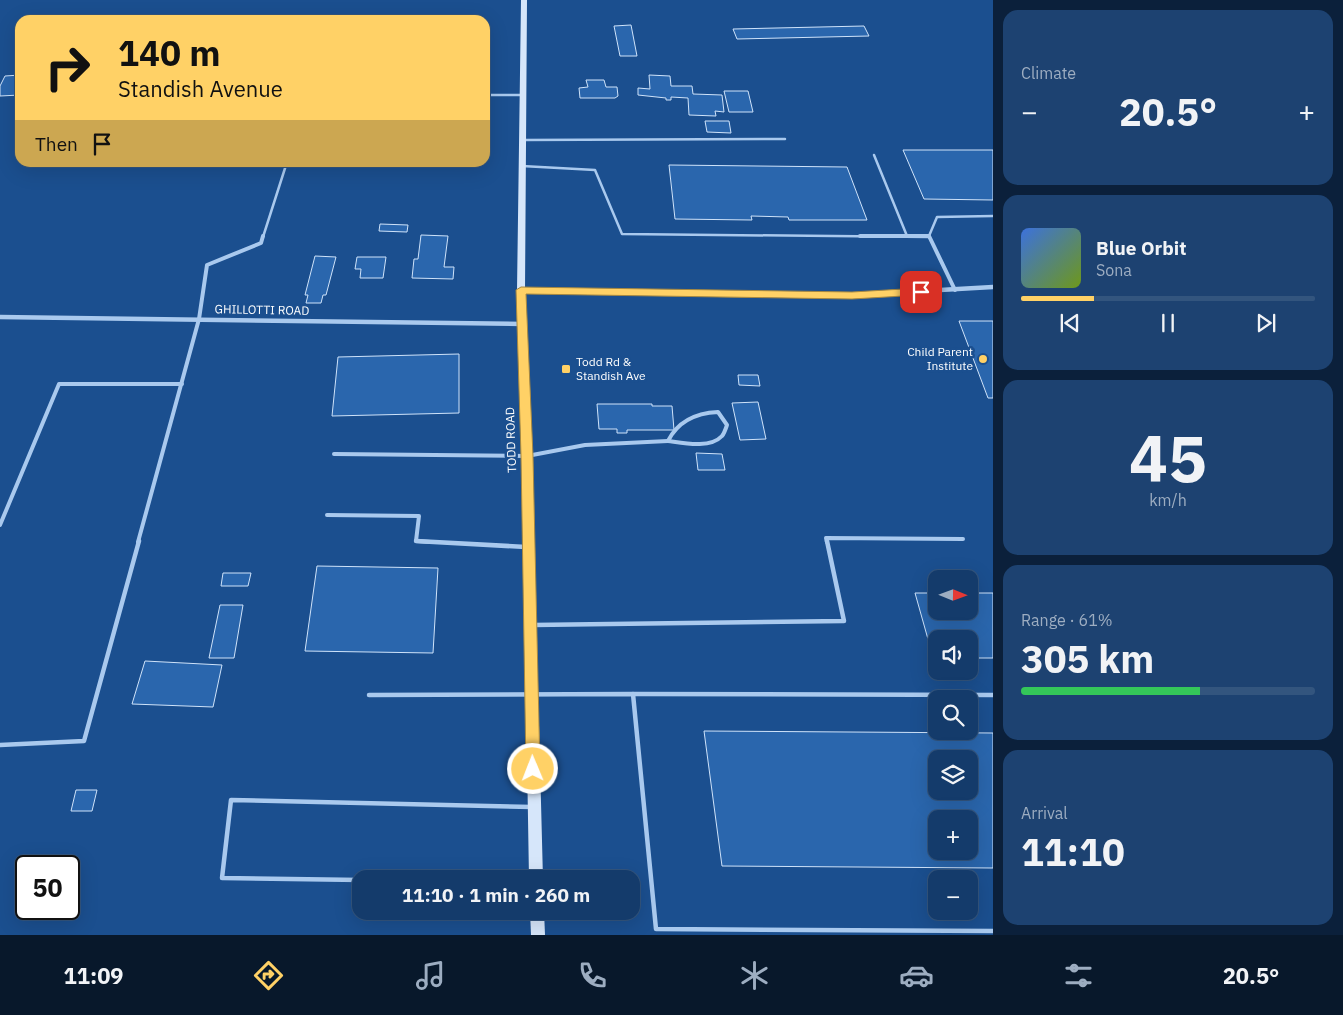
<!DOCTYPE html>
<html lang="en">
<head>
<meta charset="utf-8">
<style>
  :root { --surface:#143b6b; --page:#1d4271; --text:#f1f3f6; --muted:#9dadc1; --line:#33557e; --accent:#ffd166 }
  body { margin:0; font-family:"IBM Plex Sans",sans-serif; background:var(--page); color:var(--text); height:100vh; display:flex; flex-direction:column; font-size:19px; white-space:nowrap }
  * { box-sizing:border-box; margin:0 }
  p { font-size:16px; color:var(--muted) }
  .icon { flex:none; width:28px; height:28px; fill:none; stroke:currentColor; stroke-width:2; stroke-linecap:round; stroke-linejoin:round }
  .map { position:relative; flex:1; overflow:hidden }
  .panel { display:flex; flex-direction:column; gap:10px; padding:10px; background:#0b203b; width:350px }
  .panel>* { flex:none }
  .banner { position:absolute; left:15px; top:15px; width:475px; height:152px; border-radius:15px; box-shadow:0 5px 20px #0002,0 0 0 1px var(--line); background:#ffd166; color:#111; overflow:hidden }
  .needle { width:32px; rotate:91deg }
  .controls { position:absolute; left:928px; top:570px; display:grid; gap:10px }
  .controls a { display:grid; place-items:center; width:50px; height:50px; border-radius:10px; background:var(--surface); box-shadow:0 5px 20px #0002,0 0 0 1px var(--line); font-size:25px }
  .speed { position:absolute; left:15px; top:855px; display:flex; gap:10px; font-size:25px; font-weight:700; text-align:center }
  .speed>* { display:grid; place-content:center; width:65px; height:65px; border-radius:50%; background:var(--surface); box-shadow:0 5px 20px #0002,0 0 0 1px var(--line); line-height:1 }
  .speed .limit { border:2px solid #111; border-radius:8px; background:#fff; color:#111 }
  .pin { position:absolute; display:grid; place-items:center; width:42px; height:42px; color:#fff; margin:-21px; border-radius:10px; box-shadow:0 2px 8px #0006 }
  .me { position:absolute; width:55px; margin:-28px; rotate:359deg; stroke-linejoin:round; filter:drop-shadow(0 0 4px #0008) }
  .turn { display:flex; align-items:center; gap:18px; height:105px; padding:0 20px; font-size:22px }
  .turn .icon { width:65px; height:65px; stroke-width:2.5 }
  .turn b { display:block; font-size:35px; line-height:42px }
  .then { display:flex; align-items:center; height:48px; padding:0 20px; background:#0003; gap:10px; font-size:19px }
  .big { font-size:38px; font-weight:800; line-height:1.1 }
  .panel .tile { flex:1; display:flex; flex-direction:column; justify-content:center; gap:8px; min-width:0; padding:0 18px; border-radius:15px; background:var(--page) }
  .panel .dial { align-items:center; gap:0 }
  .dial b { font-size:65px; line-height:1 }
  .song { display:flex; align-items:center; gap:15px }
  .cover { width:60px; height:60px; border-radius:8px; background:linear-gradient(135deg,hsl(220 70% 55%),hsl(80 70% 35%)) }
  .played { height:5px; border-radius:2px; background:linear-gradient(90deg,var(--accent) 25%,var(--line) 25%) }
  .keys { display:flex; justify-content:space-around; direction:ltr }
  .heat { display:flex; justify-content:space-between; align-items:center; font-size:28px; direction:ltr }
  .charge { height:8px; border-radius:4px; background:linear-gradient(90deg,#34c759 61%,var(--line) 0) }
  .trip { position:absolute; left:352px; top:870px; width:288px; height:50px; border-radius:15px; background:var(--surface); box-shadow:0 5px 20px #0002,0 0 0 1px var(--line); font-weight:800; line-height:50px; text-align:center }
  .tabs { display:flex; height:80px; justify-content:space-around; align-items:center; background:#08182b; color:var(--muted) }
  .tabs .icon { width:35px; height:35px }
  .tabs .on { color:var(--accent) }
  .tabs b { font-size:22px; color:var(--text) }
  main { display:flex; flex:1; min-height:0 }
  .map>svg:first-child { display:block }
</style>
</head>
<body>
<main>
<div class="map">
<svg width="993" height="935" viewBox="0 0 993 935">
  <rect width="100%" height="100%" fill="#1b4f8f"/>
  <!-- building -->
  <g fill="#2a66ad" stroke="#cfe3fa" fill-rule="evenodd">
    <polygon points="631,25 637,56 620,56 614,26"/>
    <polygon points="864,26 869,36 737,39 733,29"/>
    <polygon points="20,75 20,95 0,96 0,86 5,76"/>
    <polygon points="649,75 670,76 671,86 692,86 693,94 722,95 724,112 715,111 716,116 689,115 688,98 671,97 671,100 666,100 666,98 638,95 638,88 650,89"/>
    <polygon points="586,80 604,80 606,87 617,87 618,96 615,98 580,98 579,88 588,87"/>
    <polygon points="724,91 748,91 753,112 729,112"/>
    <polygon points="705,121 729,121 731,133 707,132"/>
    <polygon points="903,150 993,150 993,200 924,199"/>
    <polygon points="669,165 847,167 867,220 789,220 788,217 751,216 752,220 675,219"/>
    <polygon points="380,224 408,225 407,232 379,231"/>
    <polygon points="421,235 448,236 444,267 454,267 453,279 412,278 414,259 418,259"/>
    <polygon points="315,256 336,257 326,295 323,295 321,303 306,303 308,295 305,295"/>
    <polygon points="357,257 386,257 383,278 360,278 361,269 355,269"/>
    <polygon points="959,321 993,321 993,398 988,398"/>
    <polygon points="459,354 459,413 332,416 338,357"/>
    <polygon points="738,375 758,375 760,386 739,385"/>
    <polygon points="758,402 766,439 740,440 732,403"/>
    <polygon points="597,404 652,404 652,406 672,406 674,430 627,430 627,433 617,433 617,429 599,429"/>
    <polygon points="696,453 722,454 725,470 698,470"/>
    <polygon points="317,566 438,568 433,653 305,651"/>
    <polygon points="223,573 251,573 248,586 221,586"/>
    <polygon points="915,593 936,593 936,611 969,611 969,593 993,593 993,658 969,658 969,639 936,639 936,657 933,657"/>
    <polygon points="220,605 243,605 234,658 209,658"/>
    <polygon points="145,661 222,665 213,707 132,704"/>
    <path d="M704 731 993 733V868L722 866ZM936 759H969V791H936ZM936 819H969V851H936Z"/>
    <polygon points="76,790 97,790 92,811 71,811"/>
  </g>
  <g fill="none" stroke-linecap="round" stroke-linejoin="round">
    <!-- service-far2 -->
    <g stroke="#a9c9ee" stroke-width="2.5">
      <polyline points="485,95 523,95"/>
      <polyline points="523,140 785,139"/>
      <polyline points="874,155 907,236"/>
      <polyline points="522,166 595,170 622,234 929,237"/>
      <polyline points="929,236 937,217 993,216"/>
      <polyline points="263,237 287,162"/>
    </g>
    <!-- service-far1 -->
    <g stroke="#a9c9ee" stroke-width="4">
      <polyline points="860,236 929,236 955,290"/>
      <path d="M718 412 727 425C726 428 724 434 722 436 710 449 683 443 668 441 678 421 697 413 718 412Z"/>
      <polyline points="334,454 527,456 585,445 668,441"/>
      <polyline points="327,515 419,516 416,541 430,542"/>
      <polyline points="0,525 59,384 182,384"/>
      <polyline points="138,542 199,319 207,265 261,243 263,236"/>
      <polyline points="827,542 826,538 963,539"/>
    </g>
    <!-- service -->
    <g stroke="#a9c9ee" stroke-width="4.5">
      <polyline points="416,541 526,547"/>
      <polyline points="533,625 844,621 827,541"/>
      <polyline points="633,694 993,695"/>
      <polyline points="369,695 633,694 656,929 993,931"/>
      <polyline points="0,745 84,741 139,541"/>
      <polyline points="361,880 222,878 231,800 532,807"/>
    </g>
    <!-- minor -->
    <g stroke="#a9c9ee" stroke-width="4.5">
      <polyline points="521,290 852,295 993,287"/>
      <polyline points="0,317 523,324"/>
    </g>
    <!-- secondary -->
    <g fill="#d6e6fa" fill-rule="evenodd">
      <polygon points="521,0 527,0 525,290 532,456 543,879 529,879 522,456 517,290"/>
      <polygon points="530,911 544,911 545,935 531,935"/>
    </g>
  </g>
  <!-- route -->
  <polygon fill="#ffd166" stroke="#a68842" points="521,287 852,292 921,288 926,292 921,295 852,299 526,294 533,456 540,769 538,774 533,776 528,774 526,769 521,456 516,290"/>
  <!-- markers -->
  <g fill="#ffd166" stroke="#1b4f8f" stroke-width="2">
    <circle cx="983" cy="359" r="5"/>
    <rect x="561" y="364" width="10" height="10" rx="2.5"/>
  </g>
  <g text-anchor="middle" stroke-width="5" stroke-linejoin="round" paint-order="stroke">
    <!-- street labels -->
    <g font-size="12" fill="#fff" stroke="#1b4f8f">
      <text transform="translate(262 310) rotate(1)" y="4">GHILLOTTI ROAD</text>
      <text transform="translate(511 440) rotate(-92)" y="4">TODD ROAD</text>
    </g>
    <!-- poi labels -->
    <g font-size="12" fill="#fff" stroke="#1b4f8f" text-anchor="end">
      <text x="973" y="356">Child Parent<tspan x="973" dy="14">Institute</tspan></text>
      <text x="576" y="366" text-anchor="start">Todd Rd &amp;<tspan x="576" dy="14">Standish Ave</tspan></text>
    </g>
  </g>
</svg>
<div class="controls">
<a><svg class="needle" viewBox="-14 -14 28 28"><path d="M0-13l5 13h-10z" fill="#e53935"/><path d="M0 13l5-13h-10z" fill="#9dadc1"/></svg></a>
<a><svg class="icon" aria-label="sound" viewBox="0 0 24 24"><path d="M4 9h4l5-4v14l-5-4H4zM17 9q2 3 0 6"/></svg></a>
<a><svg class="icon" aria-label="search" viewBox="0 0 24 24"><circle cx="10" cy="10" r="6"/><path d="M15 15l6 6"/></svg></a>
<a><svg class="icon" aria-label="layers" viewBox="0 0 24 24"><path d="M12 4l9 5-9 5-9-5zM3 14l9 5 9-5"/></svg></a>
<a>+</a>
<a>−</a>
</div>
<div class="speed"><div class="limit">50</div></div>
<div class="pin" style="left:921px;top:292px;background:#d93025"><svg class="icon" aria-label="arrive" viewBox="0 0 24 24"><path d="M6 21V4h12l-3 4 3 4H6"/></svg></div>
<svg class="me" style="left:533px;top:769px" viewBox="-20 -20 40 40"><circle r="17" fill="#ffd166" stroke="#fff" stroke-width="3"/><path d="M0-11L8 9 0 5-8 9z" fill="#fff"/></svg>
<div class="trip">11:10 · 1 min · 260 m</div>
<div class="banner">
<div class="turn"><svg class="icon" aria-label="right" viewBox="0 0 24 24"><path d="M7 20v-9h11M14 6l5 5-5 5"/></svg><div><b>140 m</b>Standish Avenue</div></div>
<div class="then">Then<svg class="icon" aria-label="arrive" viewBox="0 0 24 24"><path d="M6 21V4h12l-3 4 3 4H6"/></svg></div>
</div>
</div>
<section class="panel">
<div class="tile"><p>Climate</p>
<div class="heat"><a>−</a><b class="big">20.5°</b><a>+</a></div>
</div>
<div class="tile">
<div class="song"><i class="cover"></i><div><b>Blue Orbit</b><p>Sona</p></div></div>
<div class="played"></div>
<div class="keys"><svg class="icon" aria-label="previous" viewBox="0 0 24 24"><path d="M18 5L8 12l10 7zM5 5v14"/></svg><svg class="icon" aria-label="pause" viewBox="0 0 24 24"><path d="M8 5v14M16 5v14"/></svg><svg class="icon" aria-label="next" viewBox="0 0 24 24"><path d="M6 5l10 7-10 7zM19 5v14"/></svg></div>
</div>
<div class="tile dial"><b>45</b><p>km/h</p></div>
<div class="tile"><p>Range · 61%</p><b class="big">305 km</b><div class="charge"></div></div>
<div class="tile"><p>Arrival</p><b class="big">11:10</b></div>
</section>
</main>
<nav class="tabs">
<b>11:09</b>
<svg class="icon on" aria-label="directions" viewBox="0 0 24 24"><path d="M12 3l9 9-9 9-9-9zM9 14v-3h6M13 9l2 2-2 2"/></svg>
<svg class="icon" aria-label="music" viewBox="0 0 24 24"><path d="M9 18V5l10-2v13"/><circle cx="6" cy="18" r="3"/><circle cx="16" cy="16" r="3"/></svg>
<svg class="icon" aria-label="phone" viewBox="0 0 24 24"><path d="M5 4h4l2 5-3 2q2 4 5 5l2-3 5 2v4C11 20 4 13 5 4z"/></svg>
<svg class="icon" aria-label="climate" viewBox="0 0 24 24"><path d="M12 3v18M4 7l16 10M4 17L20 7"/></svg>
<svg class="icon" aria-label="car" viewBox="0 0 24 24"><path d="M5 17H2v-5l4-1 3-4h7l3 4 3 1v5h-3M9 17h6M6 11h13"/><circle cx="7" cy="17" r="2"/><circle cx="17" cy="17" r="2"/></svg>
<svg class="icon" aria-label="filters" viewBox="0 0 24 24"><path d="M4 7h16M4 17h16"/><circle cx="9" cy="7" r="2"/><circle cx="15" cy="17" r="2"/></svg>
<b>20.5°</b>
</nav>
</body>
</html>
